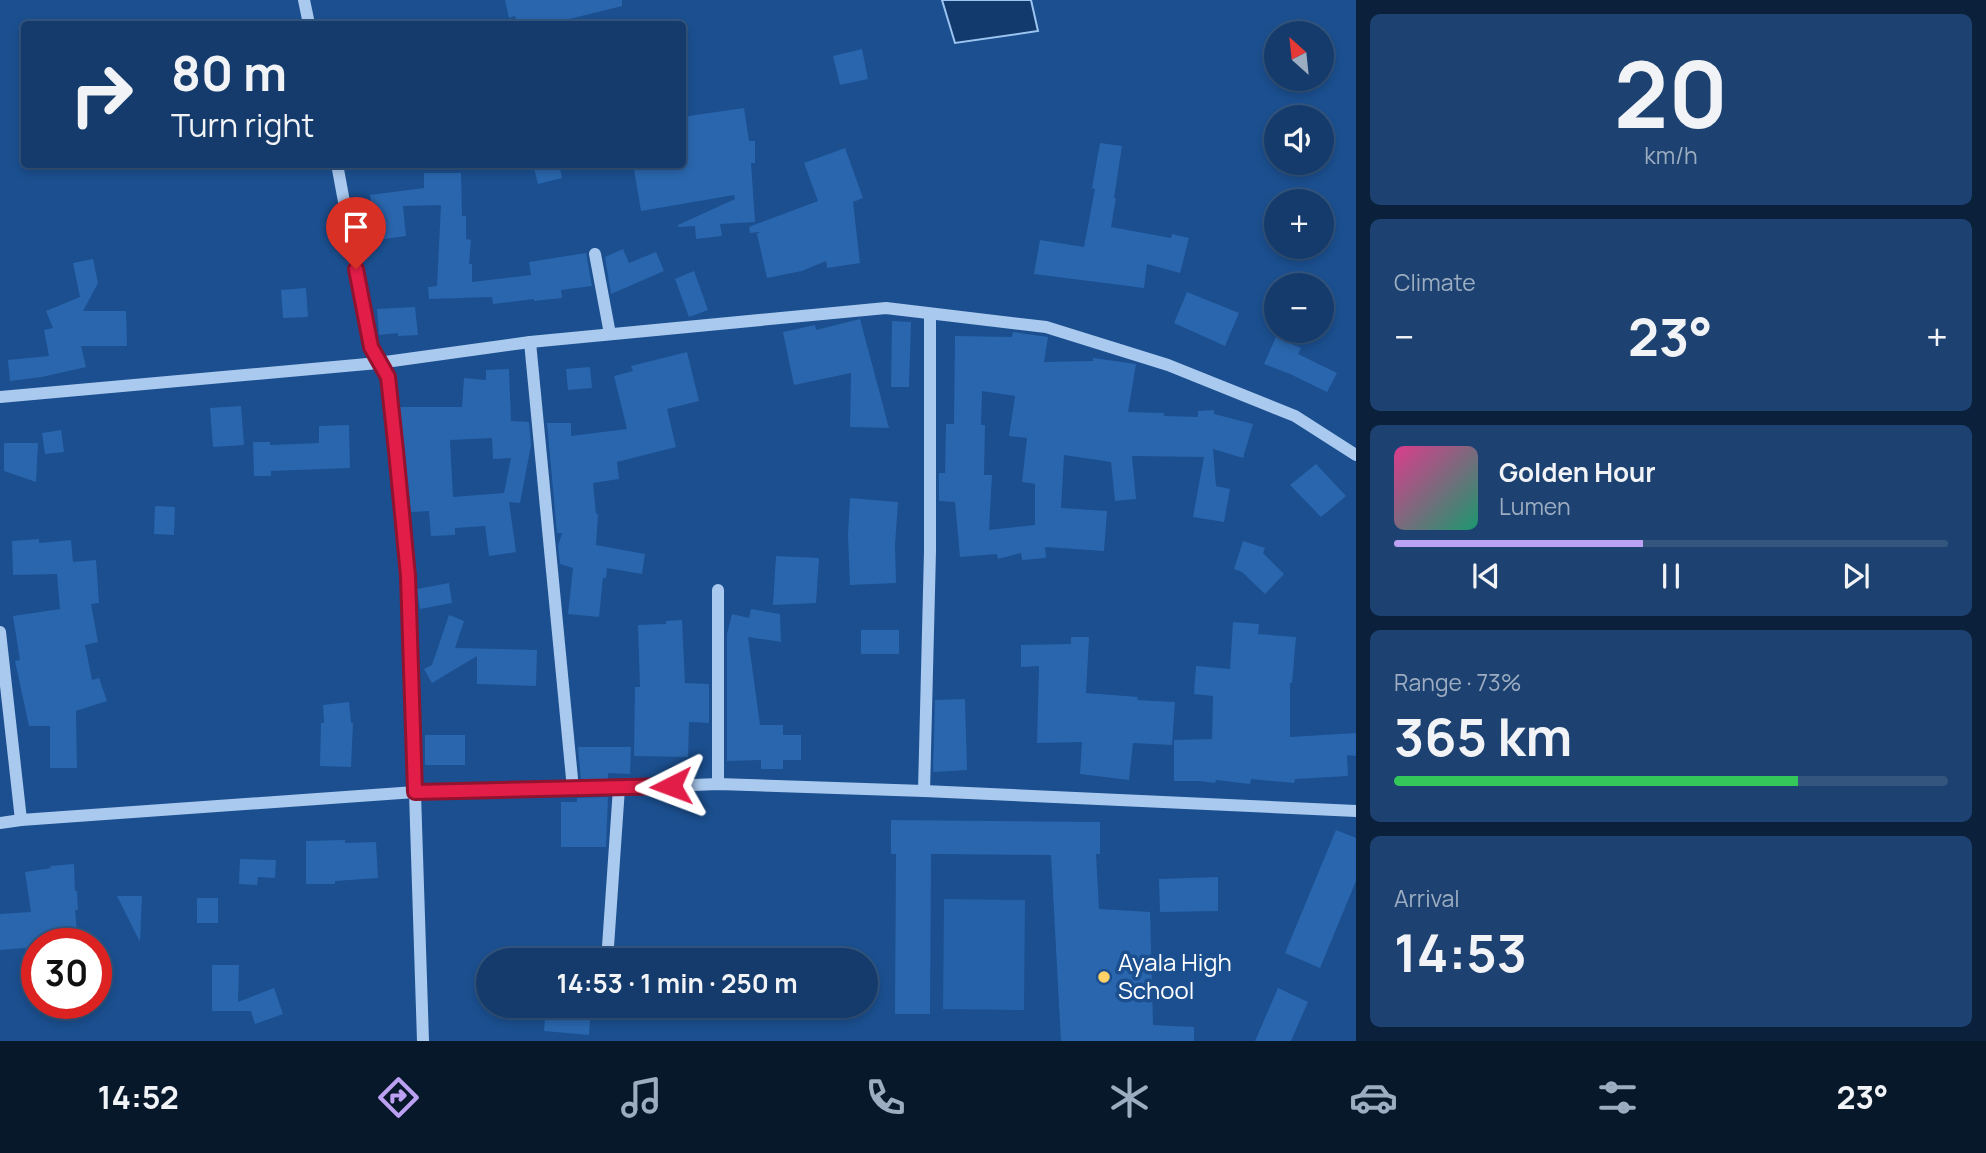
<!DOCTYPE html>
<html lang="en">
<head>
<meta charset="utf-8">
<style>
  :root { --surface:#143b6b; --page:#1d4271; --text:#f1f3f6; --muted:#9dadc1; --line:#33557e; --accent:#bca0f2 }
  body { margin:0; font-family:Manrope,sans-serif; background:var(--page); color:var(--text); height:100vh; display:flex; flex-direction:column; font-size:26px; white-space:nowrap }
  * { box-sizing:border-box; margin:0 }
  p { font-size:23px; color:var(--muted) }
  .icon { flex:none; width:38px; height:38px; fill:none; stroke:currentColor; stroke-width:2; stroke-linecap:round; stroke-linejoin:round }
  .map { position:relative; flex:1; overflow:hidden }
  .side { display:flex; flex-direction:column; gap:14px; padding:14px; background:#0b203b; width:630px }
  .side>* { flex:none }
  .hud { position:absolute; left:21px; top:21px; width:665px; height:147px; border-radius:7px; box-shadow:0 4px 10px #0003,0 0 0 2px var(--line); background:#143b6b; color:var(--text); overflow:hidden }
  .needle { width:46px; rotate:333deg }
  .buttons { position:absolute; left:1264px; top:21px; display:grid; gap:14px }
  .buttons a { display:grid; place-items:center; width:70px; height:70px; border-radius:50%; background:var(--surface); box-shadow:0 4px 10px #0003,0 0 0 2px var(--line); font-size:35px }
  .speed { position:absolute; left:21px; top:928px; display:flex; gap:14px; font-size:35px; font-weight:700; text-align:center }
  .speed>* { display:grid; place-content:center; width:91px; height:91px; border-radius:50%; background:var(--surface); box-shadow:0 4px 10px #0003,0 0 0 2px var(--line); line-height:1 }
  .speed .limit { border:10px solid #d22; background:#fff; color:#111 }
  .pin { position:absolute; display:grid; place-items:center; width:60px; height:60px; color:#fff; margin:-72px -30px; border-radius:50% 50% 50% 0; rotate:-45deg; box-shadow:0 0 7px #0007 }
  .pin .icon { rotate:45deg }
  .me { position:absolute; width:77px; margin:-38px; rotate:267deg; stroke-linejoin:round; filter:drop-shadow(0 0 5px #0008) }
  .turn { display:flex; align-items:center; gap:24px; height:147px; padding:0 35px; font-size:32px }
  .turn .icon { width:91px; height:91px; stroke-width:2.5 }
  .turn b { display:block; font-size:49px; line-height:60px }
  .big { font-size:52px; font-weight:700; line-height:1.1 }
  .side .tile { flex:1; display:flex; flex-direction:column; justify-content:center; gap:10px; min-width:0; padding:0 24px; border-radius:10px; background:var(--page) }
  .side .dial { align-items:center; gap:0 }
  .dial b { font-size:91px; line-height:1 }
  .song { display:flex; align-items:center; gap:21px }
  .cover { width:84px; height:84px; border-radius:10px; background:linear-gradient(135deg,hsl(330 70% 55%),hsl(160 70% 35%)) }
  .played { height:7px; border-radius:4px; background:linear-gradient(90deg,var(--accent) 45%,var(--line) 45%) }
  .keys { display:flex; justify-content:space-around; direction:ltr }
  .heat { display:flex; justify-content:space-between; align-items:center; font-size:38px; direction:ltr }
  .charge { height:10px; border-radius:5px; background:linear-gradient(90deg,#34c759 73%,var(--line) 0) }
  .trip { position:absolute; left:476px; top:948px; width:402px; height:70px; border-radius:35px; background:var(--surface); box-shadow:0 4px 10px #0003,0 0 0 2px var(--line); font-weight:700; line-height:70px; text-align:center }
  .menu { display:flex; height:112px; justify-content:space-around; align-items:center; background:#08182b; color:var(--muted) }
  .menu .icon { width:49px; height:49px }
  .menu .on { color:var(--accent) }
  .menu b { font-size:32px; color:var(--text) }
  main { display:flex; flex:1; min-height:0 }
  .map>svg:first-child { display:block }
</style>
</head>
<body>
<main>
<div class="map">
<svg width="1356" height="1041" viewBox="0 0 1356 1041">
  <rect width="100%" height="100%" fill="#1b4f8f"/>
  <!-- green -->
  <polygon fill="#2461a8" points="944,899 1025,900 1024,1010 943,1009"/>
  <!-- water -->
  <polygon fill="#123a6d" stroke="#9cc4f0" stroke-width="2" points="942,0 1031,0 1038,31 955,43"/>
  <!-- building -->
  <g fill="#2a66ad" fill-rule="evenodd">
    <polygon points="505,0 622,0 622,6 549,24 517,24 515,16 509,18"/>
    <polygon points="862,49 868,79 840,85 833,56"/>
    <polygon points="744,108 749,141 755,141 755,163 751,163 755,222 720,224 722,236 696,239 695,226 678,227 678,225 735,199 734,195 641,211 633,164 682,164 682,117"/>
    <polygon points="1100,143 1122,146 1114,198 1116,198 1111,227 1171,238 1172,234 1189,238 1180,273 1147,264 1144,288 1034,274 1040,240 1084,247 1095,189 1092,188"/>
    <polygon points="845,148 863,198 853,202 860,263 827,268 826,261 802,271 767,278 757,234 760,232 750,233 749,227 818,201 804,163"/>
    <polygon points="533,164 559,164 562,178 538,184"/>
    <polygon points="424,173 461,173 462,216 466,216 466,239 471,240 469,264 472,264 472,282 531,275 529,262 586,253 592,286 561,290 562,298 534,301 534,299 493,304 492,297 429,299 428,287 437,286 441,205 403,206 406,236 377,240 370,195 424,188"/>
    <polygon points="623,249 629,263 656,252 664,271 611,294 605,257"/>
    <polygon points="93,259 98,283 83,311 126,311 127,346 81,346 86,367 42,377 10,381 8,360 49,356 44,330 53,328 46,311 80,297 73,263"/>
    <polygon points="694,271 708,310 689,317 675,279"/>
    <polygon points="306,288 308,317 283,318 281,290"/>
    <polygon points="1187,292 1239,313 1225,346 1174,323"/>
    <polygon points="415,307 418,335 398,336 398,333 379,335 377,309"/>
    <polygon points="860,319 889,428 850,427 851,373 794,385 783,332 815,325 816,330"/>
    <polygon points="892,321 911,322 909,387 891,387"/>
    <path d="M1013 332 1048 337 1044 362 1093 361V358L1136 364 1128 412 1164 413V416L1198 417V411L1214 410V414L1253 424 1243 458 1213 449 1216 486 1230 489 1224 522 1193 517 1204 457 1132 456 1136 499 1115 501 1111 462 1064 455 1061 508 1107 511 1104 551 1045 547 1046 558 1022 560 1021 553 998 559 997 554 960 557 955 502 939 501V473H945L946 424H954L955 336 1012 337ZM982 391 1015 396 1009 436 1027 438 1022 482 1035 484V525L989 530 992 475H984L985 425H981Z"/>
    <polygon points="1276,337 1301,348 1298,354 1337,373 1327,392 1290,374 1264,364"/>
    <polygon points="687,352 699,401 667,409 676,447 617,462 619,479 593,483 596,514 598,514 596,545 645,554 642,574 607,568 606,578 603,578 599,617 568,614 573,568 560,564 558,546 562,533 557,533 547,423 571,423 571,436 627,429 614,376 633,371 631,366"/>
    <polygon points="590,367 592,388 568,390 566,369"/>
    <path d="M509 369 511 421 529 422 531 445 520 503 509 502 516 552 489 556 485 526 455 528V535L431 536 429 511 411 512 400 407H462L464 378 486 380V370ZM492 438 493 459 511 458 504 493 453 497 450 440Z"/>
    <polygon points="241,406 244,445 213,447 210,408"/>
    <polygon points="349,425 350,468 271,471 271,476 254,476 253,442 270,442 270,445 319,443 319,426"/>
    <polygon points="61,430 64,452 45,454 42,433"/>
    <polygon points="4,443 38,443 36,482 4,471"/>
    <polygon points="1316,464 1346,496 1321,517 1290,485"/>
    <polygon points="850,498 898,502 895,545 896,583 850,585 848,535"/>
    <polygon points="155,506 175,507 174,535 154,534"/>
    <polygon points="39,539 39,543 71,540 73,562 96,560 99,603 91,604 98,642 85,645 92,680 99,678 107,701 76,711 77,768 50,768 50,726 29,726 15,661 20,660 13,616 60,609 57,574 13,575 12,541"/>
    <polygon points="1243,541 1265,548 1263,553 1284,574 1265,594 1242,572 1234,569"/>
    <polygon points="776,556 819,558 816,603 773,605"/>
    <polygon points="449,583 452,603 420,609 417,589"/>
    <polygon points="751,609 780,614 781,642 748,637 760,725 783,725 783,735 801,735 801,760 783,760 783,769 761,769 761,760 727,761 727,634 732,614 749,618"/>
    <polygon points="449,615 464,621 455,648 537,650 536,686 477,684 477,656 432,683 424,669 432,665"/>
    <polygon points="682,620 685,683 709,684 709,723 689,722 688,757 634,756 635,687 640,687 638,625 666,624 666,621"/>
    <polygon points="1233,622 1259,624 1258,634 1296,637 1292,683 1290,683 1290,737 1356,733 1356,756 1347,755 1348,776 1295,779 1294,783 1251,779 1250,784 1216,780 1215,783 1200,781 1174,781 1174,740 1212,739 1213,696 1194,694 1196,666 1230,669"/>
    <rect x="861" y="630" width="38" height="24"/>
    <polygon points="1071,637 1089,637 1086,693 1138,697 1137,700 1175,702 1172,745 1133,743 1129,780 1080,774 1082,742 1037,743 1039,666 1021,667 1021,645 1071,644"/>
    <polygon points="965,699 967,770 933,772 935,700"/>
    <polygon points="349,702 351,723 353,723 351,767 320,766 321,723 324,723 323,705"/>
    <rect x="425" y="735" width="40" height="30"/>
    <polygon points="578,747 631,747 630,774 608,773 608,779 581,780"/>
    <polygon points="608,797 606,847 561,847 561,802 577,802 577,798"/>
    <polygon points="891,820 1100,822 1100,854 1096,854 1099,909 1150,912 1153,1025 1194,1027 1194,1041 1061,1041 1051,855 931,854 930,1014 895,1014 896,854 891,854"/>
    <polygon points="1336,830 1356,838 1356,881 1320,968 1285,953"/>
    <polygon points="345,840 345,843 376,842 378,878 335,881 335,884 306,884 306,841"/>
    <polygon points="240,859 276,860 275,878 258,877 257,885 239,884"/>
    <polygon points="74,864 75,891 77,891 78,910 75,910 78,941 37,943 37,947 0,950 0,914 31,912 25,872 51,868 50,866"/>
    <polygon points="1218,877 1218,911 1160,912 1159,879"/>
    <polygon points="117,896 142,896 140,942"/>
    <rect x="197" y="898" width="21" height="25"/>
    <polygon points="212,965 239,965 238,1002 274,988 283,1014 255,1024 251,1011 212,1011"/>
    <polygon points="1278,988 1308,1002 1291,1041 1255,1041"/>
    <polygon points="546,1006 591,1006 589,1035 544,1031"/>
  </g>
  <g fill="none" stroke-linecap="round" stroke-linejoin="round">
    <!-- minor -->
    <g stroke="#a9c9ee" stroke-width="12">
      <polyline points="304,0 309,24"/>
      <polyline points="337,164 371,347 388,377 396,451 408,576 423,1041"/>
      <polyline points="595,254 610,334"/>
      <polyline points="530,342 573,789"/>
      <polyline points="0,397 378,363 530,342 886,308 1046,327 1168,365 1295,416 1356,455"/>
      <polyline points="0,632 21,820"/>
      <polyline points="718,784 718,590"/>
      <polyline points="924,791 930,551 930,314"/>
      <polyline points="0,823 21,820 415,792 619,788 718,784 924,791 1356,811"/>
      <polyline points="607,961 619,788"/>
      <polyline points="604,1008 604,1006"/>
    </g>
  </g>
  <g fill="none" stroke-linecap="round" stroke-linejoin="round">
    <defs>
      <polyline id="route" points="356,269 371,347 388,377 396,451 408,576 415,792 671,786"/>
    </defs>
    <!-- route casing -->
    <use href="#route" stroke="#92132f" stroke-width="18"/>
    <!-- route -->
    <use href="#route" stroke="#e11d48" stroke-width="12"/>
  </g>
  <!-- markers -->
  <circle fill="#ffd166" stroke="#1b4f8f" stroke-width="2.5" cx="1104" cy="977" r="7"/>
  <g text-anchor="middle" stroke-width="7" stroke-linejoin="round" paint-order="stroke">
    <!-- poi labels -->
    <g font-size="24" fill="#fff" stroke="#1b4f8f" text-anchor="start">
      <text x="1118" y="971">Ayala High<tspan x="1118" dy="28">School</tspan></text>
    </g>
  </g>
</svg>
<div class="buttons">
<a><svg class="needle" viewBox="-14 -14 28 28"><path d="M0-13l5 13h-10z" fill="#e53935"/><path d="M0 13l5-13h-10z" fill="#9dadc1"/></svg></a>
<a><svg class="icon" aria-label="sound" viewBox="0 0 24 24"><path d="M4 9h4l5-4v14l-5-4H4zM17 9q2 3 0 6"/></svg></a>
<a>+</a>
<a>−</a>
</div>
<div class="speed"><div class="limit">30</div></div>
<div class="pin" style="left:356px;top:269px;background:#d93025"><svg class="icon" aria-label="arrive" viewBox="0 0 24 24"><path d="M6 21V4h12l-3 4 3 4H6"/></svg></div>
<svg class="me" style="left:671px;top:786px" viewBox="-20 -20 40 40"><path d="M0-17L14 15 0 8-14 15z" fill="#e11d48" stroke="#fff" stroke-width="4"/></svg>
<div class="trip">14:53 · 1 min · 250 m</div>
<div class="hud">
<div class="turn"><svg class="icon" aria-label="right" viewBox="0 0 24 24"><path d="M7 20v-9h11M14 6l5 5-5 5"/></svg><div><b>80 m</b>Turn right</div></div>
</div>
</div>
<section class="side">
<div class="tile dial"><b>20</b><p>km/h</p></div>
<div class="tile"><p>Climate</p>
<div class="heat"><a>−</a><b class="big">23°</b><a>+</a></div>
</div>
<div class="tile">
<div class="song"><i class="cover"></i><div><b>Golden Hour</b><p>Lumen</p></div></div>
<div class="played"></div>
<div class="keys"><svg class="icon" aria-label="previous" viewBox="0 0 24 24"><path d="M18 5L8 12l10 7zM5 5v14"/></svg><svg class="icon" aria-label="pause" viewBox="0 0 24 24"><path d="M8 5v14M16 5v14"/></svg><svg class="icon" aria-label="next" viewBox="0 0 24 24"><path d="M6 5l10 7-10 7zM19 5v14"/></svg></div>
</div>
<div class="tile"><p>Range · 73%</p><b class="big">365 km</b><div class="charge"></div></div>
<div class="tile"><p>Arrival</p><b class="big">14:53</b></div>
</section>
</main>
<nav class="menu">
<b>14:52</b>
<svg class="icon on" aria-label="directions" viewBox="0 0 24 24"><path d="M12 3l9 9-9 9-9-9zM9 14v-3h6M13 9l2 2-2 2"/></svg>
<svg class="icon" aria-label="music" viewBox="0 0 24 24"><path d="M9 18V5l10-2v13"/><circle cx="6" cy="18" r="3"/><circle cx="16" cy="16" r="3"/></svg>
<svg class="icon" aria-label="phone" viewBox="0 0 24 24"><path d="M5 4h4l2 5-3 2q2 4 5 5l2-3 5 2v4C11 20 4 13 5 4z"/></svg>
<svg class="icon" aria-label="climate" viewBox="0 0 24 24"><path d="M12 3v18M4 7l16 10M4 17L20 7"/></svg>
<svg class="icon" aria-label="car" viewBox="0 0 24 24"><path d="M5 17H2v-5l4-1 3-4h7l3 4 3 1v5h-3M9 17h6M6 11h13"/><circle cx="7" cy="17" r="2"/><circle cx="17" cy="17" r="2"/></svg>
<svg class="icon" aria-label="filters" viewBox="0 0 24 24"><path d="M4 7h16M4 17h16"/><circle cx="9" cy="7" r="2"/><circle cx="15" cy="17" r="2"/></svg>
<b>23°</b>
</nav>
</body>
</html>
